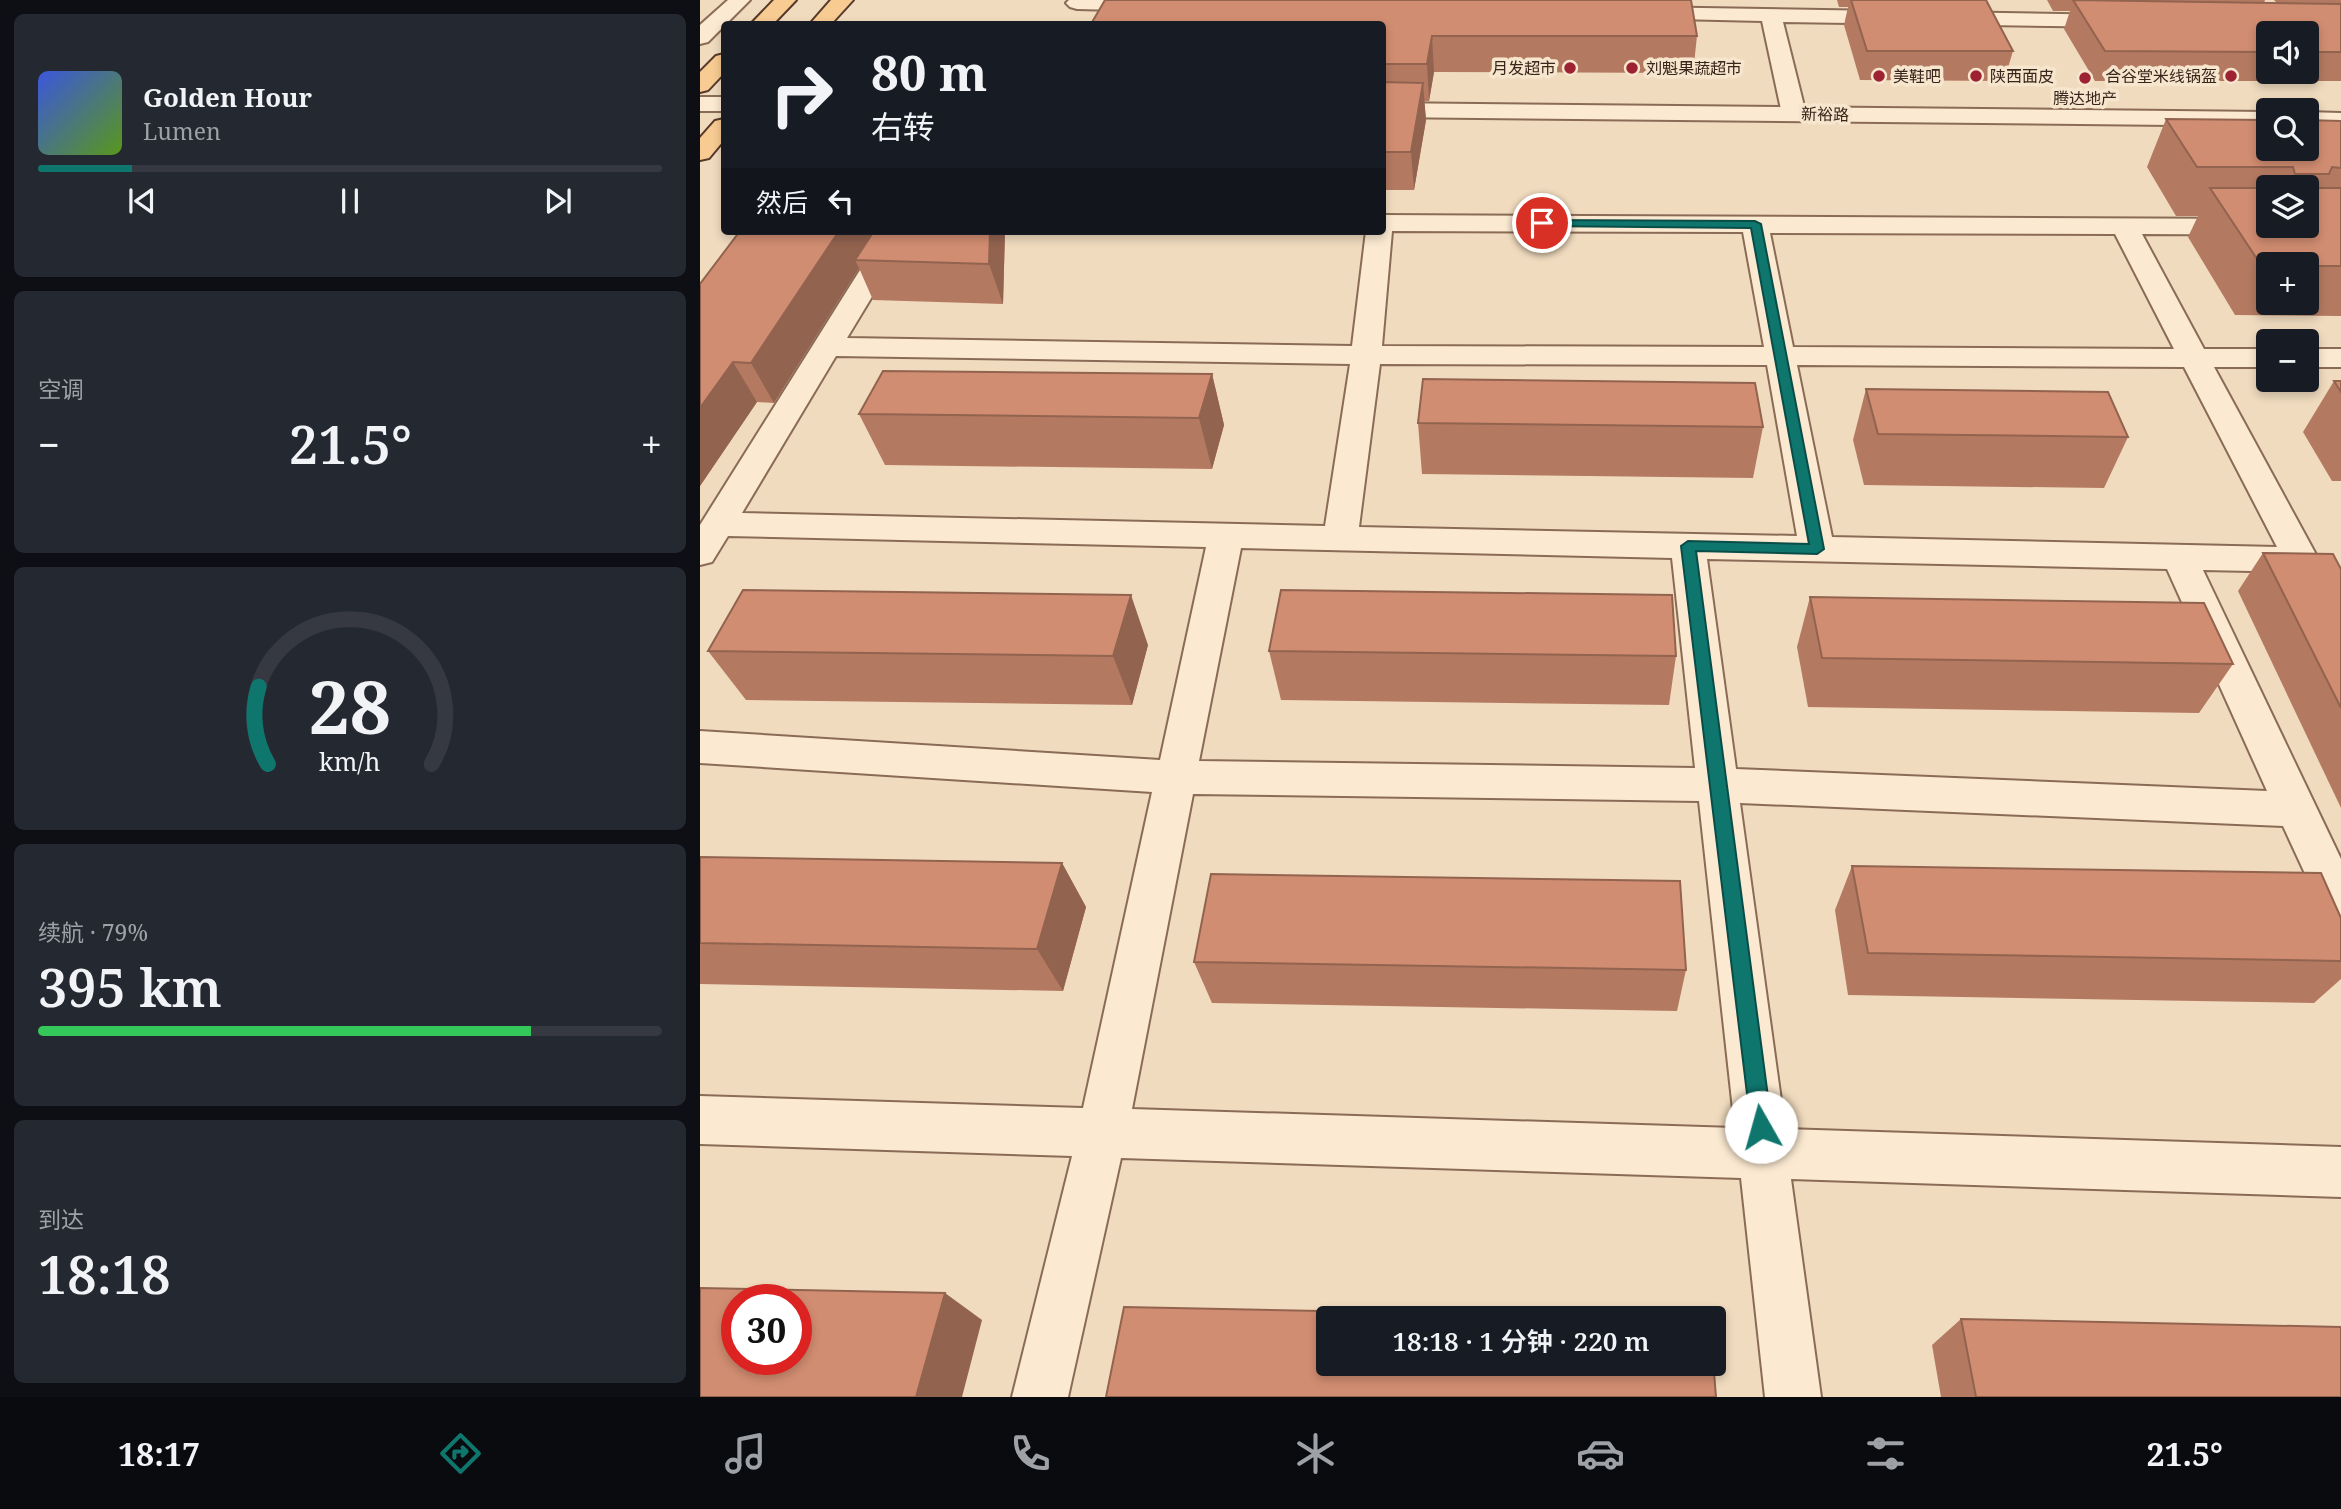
<!DOCTYPE html>
<html lang="zh">
<head>
<meta charset="utf-8">
<style>
  :root { --surface:#171b24; --page:#242831; --text:#f1f3f6; --muted:#9ea1a6; --line:#363941; --accent:#0f766e }
  body { margin:0; font-family:"Noto Serif","Noto Sans SC",serif; background:var(--page); color:var(--text); height:100vh; display:flex; flex-direction:column; font-size:26px; white-space:nowrap }
  * { box-sizing:border-box; margin:0 }
  p { font-size:23px; color:var(--muted) }
  .icon { flex:none; width:38px; height:38px; fill:none; stroke:currentColor; stroke-width:2; stroke-linecap:round; stroke-linejoin:round }
  .map { position:relative; flex:1; overflow:hidden }
  .details { display:flex; flex-direction:column; gap:14px; padding:14px; background:#0d0f14; width:700px }
  .details>* { flex:none }
  .guide { position:absolute; left:21px; top:21px; width:665px; height:214px; border-radius:7px; box-shadow:0 4px 10px #0003; background:#171b24; color:var(--text); overflow:hidden }
  .controls { position:absolute; left:1556px; top:21px; display:grid; gap:14px }
  .controls a { display:grid; place-items:center; width:63px; height:63px; border-radius:7px; background:var(--surface); box-shadow:0 4px 10px #0003; font-size:35px }
  .speed { position:absolute; left:21px; top:1284px; display:flex; gap:14px; font-size:35px; font-weight:700; text-align:center }
  .speed>* { display:grid; place-content:center; width:91px; height:91px; border-radius:50%; background:var(--surface); box-shadow:0 4px 10px #0003; line-height:1 }
  .speed .limit { border:10px solid #d22; background:#fff; color:#111 }
  .pin { position:absolute; display:grid; place-items:center; width:60px; height:60px; color:#fff; margin:-30px; border:4px solid #fff; border-radius:50%; box-shadow:0 2px 7px #0007 }
  .me { position:absolute; width:77px; margin:-38px; rotate:353deg; stroke-linejoin:round; filter:drop-shadow(0 0 5px #0008) }
  .turn { display:flex; align-items:center; gap:24px; height:147px; padding:0 35px; font-size:32px }
  .turn .icon { width:91px; height:91px; stroke-width:2.5 }
  .turn b { display:block; font-size:49px; line-height:60px }
  .then { display:flex; align-items:center; height:66px; padding:0 35px; background:#0003; gap:14px; font-size:26px }
  .big { font-size:52px; font-weight:600; line-height:1.1 }
  .details .tile { flex:1; display:flex; flex-direction:column; justify-content:center; gap:10px; min-width:0; padding:0 24px; border-radius:10px; background:var(--page) }
  .details .dial { align-items:center; gap:0 }
  .dial svg { height:182px; overflow:visible; fill:none; stroke:var(--line); stroke-width:7; stroke-linecap:round; text-anchor:middle }
  .dial text { fill:var(--text); stroke:none }
  .song { display:flex; align-items:center; gap:21px }
  .cover { width:84px; height:84px; border-radius:10px; background:linear-gradient(135deg,hsl(230 70% 55%),hsl(90 70% 35%)) }
  .played { height:7px; border-radius:4px; background:linear-gradient(90deg,var(--accent) 15%,var(--line) 15%) }
  .keys { display:flex; justify-content:space-around; direction:ltr }
  .heat { display:flex; justify-content:space-between; align-items:center; font-size:38px; direction:ltr }
  .charge { height:10px; border-radius:5px; background:linear-gradient(90deg,#34c759 79%,var(--line) 0) }
  .trip { position:absolute; left:616px; top:1306px; width:410px; height:70px; border-radius:7px; background:var(--surface); box-shadow:0 4px 10px #0003; font-weight:600; line-height:70px; text-align:center }
  .menu { display:flex; height:112px; justify-content:space-around; align-items:center; background:#090b0e; color:var(--muted) }
  .menu .icon { width:49px; height:49px }
  .menu .active { color:var(--accent) }
  .menu b { font-size:32px; color:var(--text) }
  main { display:flex; flex:1; min-height:0 }
  .map>svg:first-child { display:block }
</style>
</head>
<body>
<main>
<section class="details">
<div class="tile">
<div class="song"><i class="cover"></i><div><b>Golden Hour</b><p>Lumen</p></div></div>
<div class="played"></div>
<div class="keys"><svg class="icon" aria-label="previous" viewBox="0 0 24 24"><path d="M18 5L8 12l10 7zM5 5v14"/></svg><svg class="icon" aria-label="pause" viewBox="0 0 24 24"><path d="M8 5v14M16 5v14"/></svg><svg class="icon" aria-label="next" viewBox="0 0 24 24"><path d="M6 5l10 7-10 7zM19 5v14"/></svg></div>
</div>
<div class="tile"><p>空调</p>
<div class="heat"><a>−</a><b class="big">21.5°</b><a>+</a></div>
</div>
<div class="tile dial"><svg viewBox="0 0 100 80">
<path d="M14 69A42 42 0 1 1 86 69"/>
<path d="M14 69A42 42 0 0 1 10 35" stroke="#0f766e"/>
<text x="50" y="56" font-size="32" font-weight="700">28</text>
<text x="50" y="72" font-size="11">km/h</text>
</svg></div>
<div class="tile"><p>续航 · 79%</p><b class="big">395 km</b><div class="charge"></div></div>
<div class="tile"><p>到达</p><b class="big">18:18</b></div>
</section>
<div class="map">
<svg width="1641" height="1397" viewBox="0 0 1641 1397">
  <rect width="100%" height="100%" fill="#f0dbbe"/>
  <g fill="none" stroke-linecap="round" stroke-linejoin="round">
    <defs>
      <g id="minor">
        <polygon points="28,0 50,0 8,42 0,44 0,25"/>
        <polygon points="369,0 461,0 467,5 463,9 456,11 377,9 370,7 366,3"/>
        <polygon points="940,7 1418,15 1426,16 1429,21 1426,26 1418,27 1083,22 1106,114 1102,119 1086,119 1082,114 1062,21 932,18 929,13 932,8"/>
        <path d="M682 215 1568 219V226H1606V219H1641V235L1442 234 1504 349H1568V367H1514L1619 560 1613 569 1601 572 1503 570 1641 859V924L1626 919 1583 826 1040 803 1085 1129 1641 1147V1197L1091 1179 1121 1397H1065L1041 1178 421 1158 368 1397H312L372 1156 0 1144V1096L383 1108 452 792 0 763V731L460 760 506 547 28 536 12 562 0 565V525L182 235 195 231H234L230 237 202 247 147 338 652 346 666 231H682ZM692 231 1043 232 1064 347 682 346ZM1070 233 1415 234 1474 349 1093 347ZM136 356 650 364 625 526 42 513ZM680 364 1067 365 1097 536 659 527ZM1097 365 1484 367 1577 547 1132 537ZM541 548 972 558 995 768 499 761ZM1007 559 1467 569 1567 791 1036 769ZM493 794 999 801 1035 1128 432 1109Z"/>
        <rect x="1606" y="349" width="35" height="18"/>
      </g>
      <g id="tertiary">
        <rect x="0" y="97" width="24" height="14"/>
        <polygon points="682,103 1568,112 1568,126 682,117"/>
        <polygon points="1606,112 1641,113 1641,127 1606,126"/>
      </g>
      <g id="primary">
        <polygon points="74,0 96,0 73,24 51,24"/>
        <polygon points="131,0 153,0 131,24 110,24"/>
        <polygon points="24,54 24,73 8,90 0,92 0,72 16,56"/>
        <polygon points="24,119 24,140 9,158 0,160 0,138 15,121"/>
      </g>
    </defs>
    <!-- minor casing -->
    <use href="#minor" stroke="#8a6b55" stroke-width="4"/>
    <!-- tertiary casing -->
    <use href="#tertiary" stroke="#8a6b55" stroke-width="4"/>
    <!-- primary casing -->
    <use href="#primary" stroke="#57392a" stroke-width="4"/>
    <!-- minor -->
    <use href="#minor" fill="#fbe9d1" fill-rule="evenodd"/>
    <!-- tertiary -->
    <use href="#tertiary" fill="#fbe9d1" fill-rule="evenodd"/>
    <!-- primary -->
    <use href="#primary" fill="#f7cb92" fill-rule="evenodd"/>
  </g>
  <!-- wall -->
  <g fill="#b47961" fill-rule="evenodd">
    <polygon points="1137,0 1286,0 1313,51 1304,81 1160,80 1144,25 1148,7 1139,7"/>
    <path d="M1347 0H1565L1564 3H1577L1574 0H1641V81H1395L1364 29 1370 11H1353ZM1568 33H1606V72H1568Z"/>
    <polygon points="682,24 997,36 993,73 734,72 729,101 724,101 726,120 714,190 682,190"/>
    <path d="M1466 119 1641 121V316L1535 315 1488 237 1498 216H1476L1447 167ZM1568 187H1606V226H1568ZM1568 264H1606V303H1568Z"/>
    <polygon points="305,231 303,304 173,300 159,268 74,403 57,402 0,486 0,284"/>
    <polygon points="512,374 524,425 512,469 185,465 159,414"/>
    <polygon points="1634,381 1641,381 1641,481 1632,481 1603,432"/>
    <polygon points="1166,389 1428,437 1404,488 1164,485 1153,440"/>
    <polygon points="718,423 1063,427 1053,478 722,474"/>
    <polygon points="1563,553 1641,569 1641,808 1538,591"/>
    <polygon points="1110,597 1533,664 1499,713 1108,707 1097,647"/>
    <polygon points="448,645 432,705 46,700 8,651"/>
    <polygon points="569,651 976,656 969,705 581,700"/>
    <polygon points="0,857 362,863 386,907 363,991 0,984"/>
    <polygon points="1152,866 1641,918 1641,979 1614,1003 1148,995 1135,910"/>
    <polygon points="494,962 986,970 977,1011 512,1003"/>
    <polygon points="1261,1319 1641,1397 1241,1397 1232,1345"/>
  </g>
  <!-- shaded-wall -->
  <g fill="#92634f">
    <polygon points="732,36 734,72 729,101 727,64"/>
    <polygon points="723,83 726,120 714,190 711,152"/>
    <polygon points="139,231 186,231 155,260 159,268 74,403 51,363"/>
    <polygon points="290,231 305,231 303,304 289,264"/>
    <polygon points="33,362 57,402 0,486 0,408"/>
    <polygon points="512,374 524,425 512,469 499,418"/>
    <polygon points="431,595 448,645 432,705 413,656"/>
    <polygon points="362,863 386,907 363,991 337,949"/>
    <polygon points="245,1293 282,1320 262,1397 216,1397"/>
  </g>
  <!-- building -->
  <g fill="#d18d71" stroke="#92634f" stroke-width="2" fill-rule="evenodd">
    <polygon points="405,0 991,0 997,36 732,36 727,64 682,64 682,24 391,24"/>
    <polygon points="1151,0 1286,0 1313,51 1167,51"/>
    <polygon points="1373,0 1641,4 1641,52 1606,52 1606,33 1568,33 1568,52 1405,51"/>
    <polygon points="682,82 723,83 711,152 682,152"/>
    <polygon points="1466,119 1568,120 1568,149 1606,149 1606,120 1641,121 1641,168 1632,167 1629,174 1595,174 1593,167 1497,167"/>
    <polygon points="1510,188 1568,188 1568,226 1606,226 1606,188 1641,188 1641,266 1606,266 1606,264 1561,265"/>
    <polygon points="40,231 139,231 51,363 33,362 0,408 0,284"/>
    <polygon points="174,231 290,231 289,264 155,260"/>
    <polygon points="183,371 512,374 499,418 159,414"/>
    <polygon points="723,379 1055,383 1063,427 718,423"/>
    <polygon points="1634,381 1641,381 1641,392"/>
    <polygon points="1166,389 1408,392 1428,437 1178,434"/>
    <polygon points="1563,553 1633,554 1641,569 1641,708"/>
    <polygon points="43,590 431,595 413,656 8,651"/>
    <polygon points="581,590 972,595 976,656 569,651"/>
    <polygon points="1110,597 1504,603 1533,664 1122,658"/>
    <polygon points="0,857 362,863 337,949 0,943"/>
    <polygon points="1152,866 1621,873 1641,918 1641,961 1168,953"/>
    <polygon points="511,874 980,881 986,970 494,962"/>
    <path d="M0 1288 245 1293 216 1397H0ZM37 1300H96V1360H37Z"/>
    <polygon points="424,1307 970,1318 628,1318 628,1363 1013,1363 1013,1360 1016,1397 406,1397"/>
    <polygon points="1261,1319 1641,1327 1641,1397 1276,1397"/>
  </g>
  <!-- route -->
  <polygon fill="#0f766e" stroke="#0a4d48" stroke-width="2" points="842,220 1055,221 1061,224 1124,549 1117,554 996,551 1072,1127 1069,1134 1061,1137 1054,1134 1051,1127 981,546 988,541 1109,544 1051,228 838,226 837,223"/>
  <!-- markers -->
  <g fill="#9d2232" stroke="#f7e6ce" stroke-width="2.5">
    <circle cx="870" cy="68" r="7"/>
    <circle cx="932" cy="68" r="7"/>
    <circle cx="1179" cy="76" r="7"/>
    <circle cx="1276" cy="76" r="7"/>
    <circle cx="1531" cy="76" r="7"/>
    <circle cx="1385" cy="78" r="7"/>
  </g>
  <g text-anchor="middle" stroke-width="7" stroke-linejoin="round" paint-order="stroke">
    <!-- far-poi labels -->
    <g font-size="16" fill="#38251b" stroke="#f7e6ce" text-anchor="start">
      <text x="856" y="74" text-anchor="end">月发超市</text>
      <text x="946" y="74">刘魁果蔬超市</text>
      <text x="1193" y="82">美鞋吧</text>
      <text x="1290" y="82">陕西面皮</text>
      <text x="1517" y="82" text-anchor="end">合谷堂米线锅盔</text>
      <text x="1385" y="104" text-anchor="middle">腾达地产</text>
    </g>
    <!-- far-street labels -->
    <g font-size="16" fill="#38251b" stroke="#f7e6ce">
      <text transform="translate(1125 114) rotate(1)" y="6">新裕路</text>
    </g>
  </g>
</svg>
<div class="controls">
<a><svg class="icon" aria-label="sound" viewBox="0 0 24 24"><path d="M4 9h4l5-4v14l-5-4H4zM17 9q2 3 0 6"/></svg></a>
<a><svg class="icon" aria-label="search" viewBox="0 0 24 24"><circle cx="10" cy="10" r="6"/><path d="M15 15l6 6"/></svg></a>
<a><svg class="icon" aria-label="layers" viewBox="0 0 24 24"><path d="M12 4l9 5-9 5-9-5zM3 14l9 5 9-5"/></svg></a>
<a>+</a>
<a>−</a>
</div>
<div class="speed"><div class="limit">30</div></div>
<div class="pin" style="left:842px;top:223px;background:#d93025"><svg class="icon" aria-label="arrive" viewBox="0 0 24 24"><path d="M6 21V4h12l-3 4 3 4H6"/></svg></div>
<svg class="me" style="left:1061px;top:1127px" viewBox="-20 -20 40 40"><circle r="19" fill="#fff"/><path d="M0-13L10 11 0 6-10 11z" fill="#0f766e"/></svg>
<div class="trip">18:18 · 1 分钟 · 220 m</div>
<div class="guide">
<div class="turn"><svg class="icon" aria-label="right" viewBox="0 0 24 24"><path d="M7 20v-9h11M14 6l5 5-5 5"/></svg><div><b>80 m</b>右转</div></div>
<div class="then">然后<svg class="icon" aria-label="left" viewBox="0 0 24 24"><path d="M17 20v-9H6M10 6l-5 5 5 5"/></svg></div>
</div>
</div>
</main>
<nav class="menu">
<b>18:17</b>
<svg class="icon active" aria-label="directions" viewBox="0 0 24 24"><path d="M12 3l9 9-9 9-9-9zM9 14v-3h6M13 9l2 2-2 2"/></svg>
<svg class="icon" aria-label="music" viewBox="0 0 24 24"><path d="M9 18V5l10-2v13"/><circle cx="6" cy="18" r="3"/><circle cx="16" cy="16" r="3"/></svg>
<svg class="icon" aria-label="phone" viewBox="0 0 24 24"><path d="M5 4h4l2 5-3 2q2 4 5 5l2-3 5 2v4C11 20 4 13 5 4z"/></svg>
<svg class="icon" aria-label="climate" viewBox="0 0 24 24"><path d="M12 3v18M4 7l16 10M4 17L20 7"/></svg>
<svg class="icon" aria-label="car" viewBox="0 0 24 24"><path d="M5 17H2v-5l4-1 3-4h7l3 4 3 1v5h-3M9 17h6M6 11h13"/><circle cx="7" cy="17" r="2"/><circle cx="17" cy="17" r="2"/></svg>
<svg class="icon" aria-label="filters" viewBox="0 0 24 24"><path d="M4 7h16M4 17h16"/><circle cx="9" cy="7" r="2"/><circle cx="15" cy="17" r="2"/></svg>
<b>21.5°</b>
</nav>
</body>
</html>
